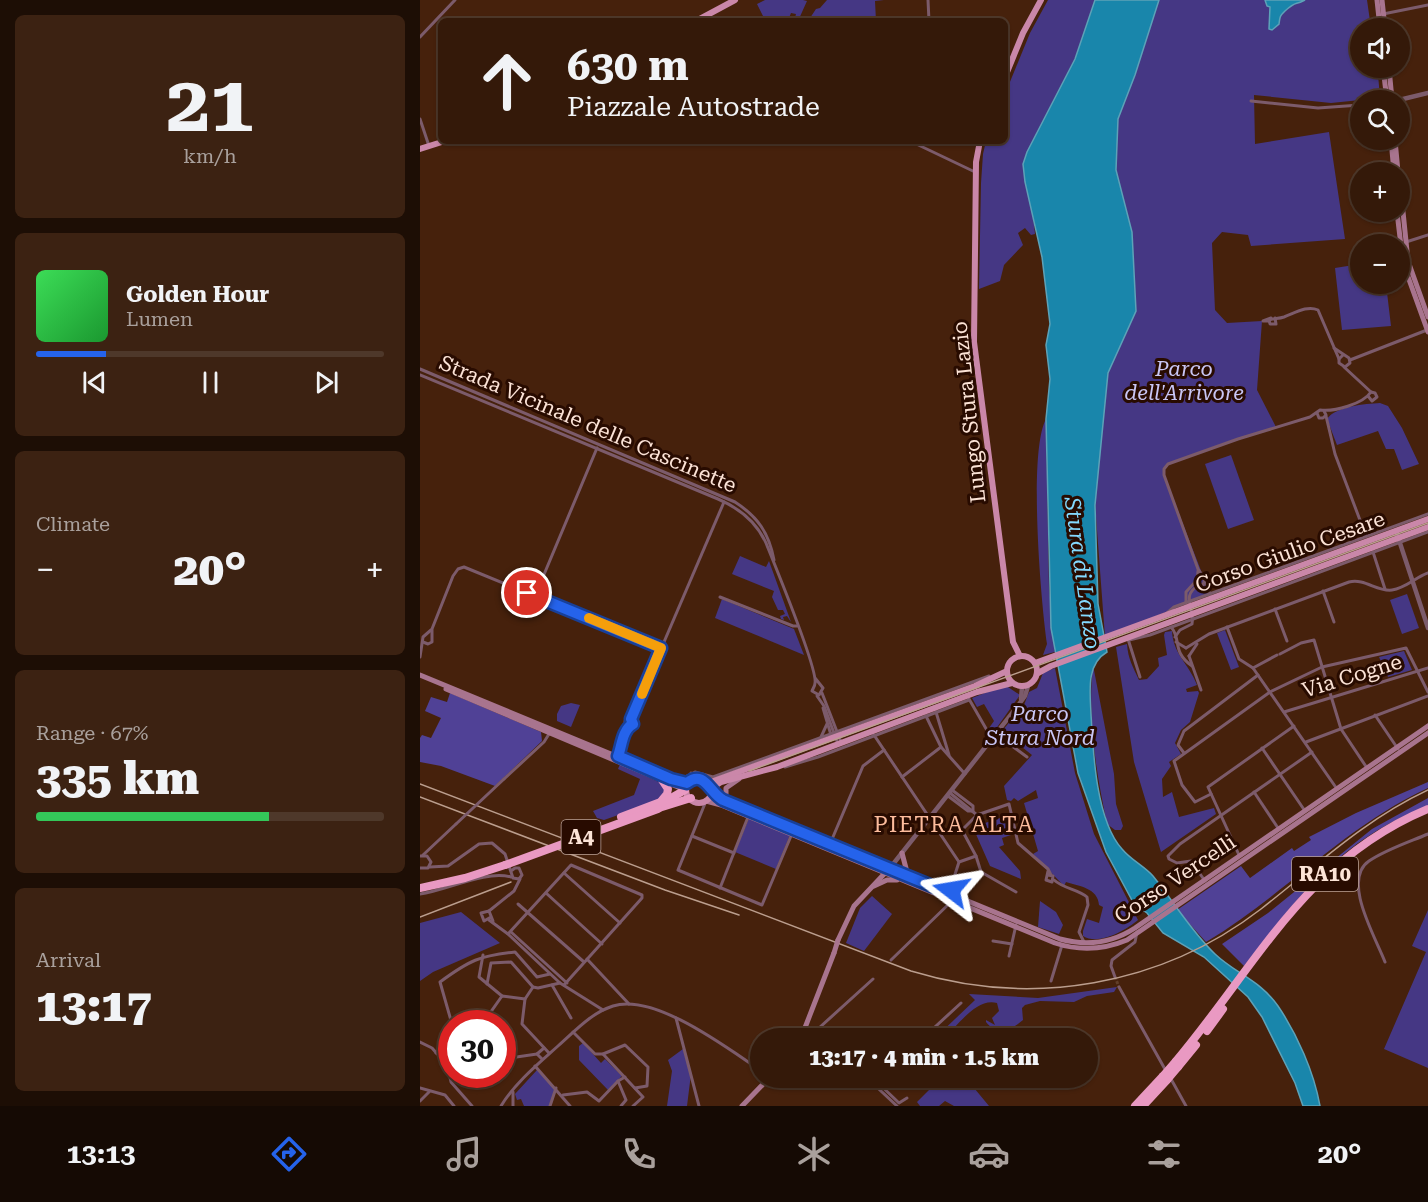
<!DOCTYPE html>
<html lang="en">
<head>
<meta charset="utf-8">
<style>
  :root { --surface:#341909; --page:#3c2212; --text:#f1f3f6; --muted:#a9a09c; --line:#4e382a; --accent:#2563eb }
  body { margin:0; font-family:"Roboto Serif",serif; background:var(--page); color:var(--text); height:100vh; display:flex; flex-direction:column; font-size:22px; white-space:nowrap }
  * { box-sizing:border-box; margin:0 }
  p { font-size:20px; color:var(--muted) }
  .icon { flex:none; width:33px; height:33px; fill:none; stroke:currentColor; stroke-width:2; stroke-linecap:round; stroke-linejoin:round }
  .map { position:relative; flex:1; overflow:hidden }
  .drawer { display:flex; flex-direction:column; gap:15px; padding:15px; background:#1d0e05; width:420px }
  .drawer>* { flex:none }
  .top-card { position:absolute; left:18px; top:18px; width:570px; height:126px; border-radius:9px; box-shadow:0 2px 4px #0004,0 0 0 2px var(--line); background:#341909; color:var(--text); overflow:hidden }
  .buttons { position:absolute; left:930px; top:18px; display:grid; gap:12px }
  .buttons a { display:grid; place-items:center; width:60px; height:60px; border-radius:50%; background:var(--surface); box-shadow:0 2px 4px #0004,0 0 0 2px var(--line); font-size:30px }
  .speed { position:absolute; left:18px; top:1010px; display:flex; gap:12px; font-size:30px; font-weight:700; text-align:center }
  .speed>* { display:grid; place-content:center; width:78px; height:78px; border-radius:50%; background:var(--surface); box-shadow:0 2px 4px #0004,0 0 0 2px var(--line); line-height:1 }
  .speed .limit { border:9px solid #d22; background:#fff; color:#111 }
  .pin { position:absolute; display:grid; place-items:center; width:51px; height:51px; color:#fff; margin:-26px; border:3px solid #fff; border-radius:50%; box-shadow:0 2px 6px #0007 }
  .me { position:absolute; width:66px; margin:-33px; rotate:284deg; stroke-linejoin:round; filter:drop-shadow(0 0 4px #0008) }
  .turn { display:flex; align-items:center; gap:21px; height:126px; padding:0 30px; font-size:27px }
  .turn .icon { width:78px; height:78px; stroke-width:2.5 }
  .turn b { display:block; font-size:42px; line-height:51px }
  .big { font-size:45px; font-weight:800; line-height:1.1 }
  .drawer .widget { flex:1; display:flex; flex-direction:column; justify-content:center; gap:9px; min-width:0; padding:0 21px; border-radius:9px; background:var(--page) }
  .drawer .dial { align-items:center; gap:0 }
  .dial b { font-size:78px; line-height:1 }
  .song { display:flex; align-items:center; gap:18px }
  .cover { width:72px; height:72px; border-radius:9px; background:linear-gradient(135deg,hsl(130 70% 55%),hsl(130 70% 35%)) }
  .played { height:6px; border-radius:3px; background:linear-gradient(90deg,var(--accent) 20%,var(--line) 20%) }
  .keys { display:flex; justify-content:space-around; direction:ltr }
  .heat { display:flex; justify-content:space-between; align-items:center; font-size:33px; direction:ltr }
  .charge { height:9px; border-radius:4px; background:linear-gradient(90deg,#34c759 67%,var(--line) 0) }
  .trip { position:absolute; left:330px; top:1028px; width:348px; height:60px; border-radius:30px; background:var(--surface); box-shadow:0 2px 4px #0004,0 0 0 2px var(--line); font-weight:800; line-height:60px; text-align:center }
  .tab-bar { display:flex; height:96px; justify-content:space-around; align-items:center; background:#150a04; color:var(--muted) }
  .tab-bar .icon { width:42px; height:42px }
  .tab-bar .selected { color:var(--accent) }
  .tab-bar b { font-size:27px; color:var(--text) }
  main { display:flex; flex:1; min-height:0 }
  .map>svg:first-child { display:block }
</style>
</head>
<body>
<main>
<section class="drawer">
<div class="widget dial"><b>21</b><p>km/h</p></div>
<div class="widget">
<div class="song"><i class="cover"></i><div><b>Golden Hour</b><p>Lumen</p></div></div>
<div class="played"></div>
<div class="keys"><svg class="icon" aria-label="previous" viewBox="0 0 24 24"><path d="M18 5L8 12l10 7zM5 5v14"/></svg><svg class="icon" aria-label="pause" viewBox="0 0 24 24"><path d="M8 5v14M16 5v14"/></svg><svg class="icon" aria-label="next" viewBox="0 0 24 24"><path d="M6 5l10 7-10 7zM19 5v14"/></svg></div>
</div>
<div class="widget"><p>Climate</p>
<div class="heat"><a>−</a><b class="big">20°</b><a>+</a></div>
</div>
<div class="widget"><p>Range · 67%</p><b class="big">335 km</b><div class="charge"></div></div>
<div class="widget"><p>Arrival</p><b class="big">13:17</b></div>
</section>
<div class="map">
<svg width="1008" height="1106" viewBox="0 0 1008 1106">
  <rect width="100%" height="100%" fill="#46210c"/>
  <!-- green -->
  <g fill="#453784">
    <polygon points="345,0 383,0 387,1 378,21 374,21 376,14 371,13 369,18 363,18 362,21 332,21 343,16 337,4"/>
    <polygon points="407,0 464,0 455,1 456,21 396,21 394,17 390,18 396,9 400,8"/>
    <polygon points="628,0 675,0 655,59 607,152 605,182 612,205 615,234 611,235 605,228 598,233 603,245 584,265 580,281 559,289 561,183 563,154 566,141 585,141 585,94 610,33"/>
    <polygon points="714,0 947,0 951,28 940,28 940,68 947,68 948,76 958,74 960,98 911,103 834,95 835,144 909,132 925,239 831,246 828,235 802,232 792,243 795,310 807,323 842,321 837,390 856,427 748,464 744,469 744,475 790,594 685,637 675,503 688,372 716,311 712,232 696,170 690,42"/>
    <polygon points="940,264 940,284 966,284 971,326 922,330 915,268"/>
    <path d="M960 403 968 406 982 428 999 464 982 470 974 449H966L958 431 917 445 907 419C916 406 945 404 960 403Z"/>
    <path d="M626 419 629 587 635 652 623 655 627 644C621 603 608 452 626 419Z"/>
    <polygon points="811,455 834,520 808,529 785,464"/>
    <polygon points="320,556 346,567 349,561 371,622 367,616 363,617 364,620 361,619 360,616 365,614 363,610 358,610 352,597 354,591 312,574"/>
    <polygon points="987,594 999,628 982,634 970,600"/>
    <polygon points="302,599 374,629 384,655 295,618"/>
    <polygon points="805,630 819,667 811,670 797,633"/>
    <path d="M752 631C753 654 769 664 777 685L766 689 767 692 778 691 779 693 770 722 761 730 755 743 761 754 749 762 751 766 742 779 743 797 752 792 759 817 794 808 796 814 741 852 714 762 696 647 707 644C708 659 713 667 719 680L727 679 739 666 738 658 747 655 744 635 745 632Z"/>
    <polygon points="984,651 992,670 968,677 959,657"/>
    <path d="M673 665 694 774 696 804 703 826 701 830H695L687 824C676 771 667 718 673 665Z"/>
    <path d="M635 668 655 773 674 834 718 920C706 930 679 946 663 936V931L667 919 679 923 683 907 679 905C678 888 659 886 646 882L644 886 613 854 618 851 604 803 618 798 616 790 598 801 594 798 591 801 587 800 584 786 612 755 582 731 604 705 609 692 617 688 623 673Z"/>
    <polygon points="585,685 600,695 573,733 569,728 574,721 564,704 557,707 552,698"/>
    <polygon points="151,703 160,705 151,727 137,721 137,714 141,706"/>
    <polygon points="200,764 241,783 245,788 241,800 184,820 177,818 173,811 214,795 220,779 198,769"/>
    <polygon points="589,815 594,834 582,838 584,845 579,847 600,871 601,879 570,866 555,832 565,823"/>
    <polygon points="329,818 370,835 356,869 315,852"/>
    <polygon points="452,896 472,914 444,951 426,943 440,908"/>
    <polygon points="620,901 636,912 643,925 639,934 618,927"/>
    <polygon points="1008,910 1008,1068 964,1049 1006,952 992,946"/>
    <polygon points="41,912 80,943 13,972 0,981 0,923"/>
    <path d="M697 987 694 992 667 996 654 1002 620 1001 605 1005 602 1008 603 1020C590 1031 578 1037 566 1022V1020L575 1025 572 1018 579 1011 577 1003C557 997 537 1026 525 1038H515L555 1000 549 994 618 998Z"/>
    <polygon points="163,1043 181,1063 185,1059 202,1076 188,1090 159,1060 159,1046"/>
    <polygon points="263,1049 271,1074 267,1106 247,1106 252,1071 248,1060"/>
    <polygon points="117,1070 135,1089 129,1106 104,1106 101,1099 97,1100 95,1094"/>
    <polygon points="522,1077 545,1077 569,1106 534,1106 525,1101 519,1106 500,1106 497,1102"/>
  </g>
  <!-- forest -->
  <g fill="#504196">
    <polygon points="30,693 121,732 122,741 75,786 21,766 0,762 0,738 2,735 11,738 21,718 5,711 11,697 27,702"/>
    <path d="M1008 782V788C922 828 866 894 786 942L757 910 821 866 830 878 872 848 874 851 891 840 889 837 936 813Z"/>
    <path d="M1008 798V806C920 839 879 896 824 966L802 944 848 913 952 829Z"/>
  </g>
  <!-- water -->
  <g fill="#1986ab" stroke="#5da2b8" stroke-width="1.5">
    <path d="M675 0H739L715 75 698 119 696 170 712 232 716 311 688 373 675 505 678 604 687 652C666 664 670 692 671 714 673 752 676 820 702 849 711 860 724 866 733 876 754 902 771 931 795 954 816 974 840 980 858 1006 877 1034 894 1072 900 1106H883L875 1083 842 1017 828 997 784 957 743 933 727 913 714 904 686 852 658 773 631 628 626 419 630 379 626 345 630 324 622 257 605 182 603 164 607 152 655 59Z"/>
    <path d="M845 0H885C874 6 877 0 865 11 860 16 860 16 859 24L852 30 849 29 850 7 847 6Z"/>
  </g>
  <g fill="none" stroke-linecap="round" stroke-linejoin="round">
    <!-- minor-tunnel -->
    <polyline stroke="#613e2a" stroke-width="3" stroke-dasharray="3 1.5" stroke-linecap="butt" points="695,977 699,987"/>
    <!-- minor -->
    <g stroke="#7c5b6b" stroke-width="3">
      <polyline points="508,0 509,21"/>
      <polyline points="963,14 1008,5"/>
      <polyline points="0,37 35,0"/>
      <polyline points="831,101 898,108 940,105"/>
      <polyline points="0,119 9,146"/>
      <polyline points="490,141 555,172"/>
      <polyline points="986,242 1008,235"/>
      <path d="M855 318 856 324H850L849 320C854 318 858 319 864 317 875 313 887 305 898 310L919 359"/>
      <polyline points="849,321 843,321 851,318"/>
      <polyline points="914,348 929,358 930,363 925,367 919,363 919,359 923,355"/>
      <polyline points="930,360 1007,330"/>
      <polyline points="924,367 951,392"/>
      <path d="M0 369 315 502C338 517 349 533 354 560"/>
      <path d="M0 375 298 499C319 508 336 521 346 543 354 563 398 669 395 683 395 686 393 688 392 691L399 695 403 688 395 678"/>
      <polyline points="897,413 899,418 903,418 906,415 904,411"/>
      <polyline points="906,416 915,454 946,536"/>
      <polyline points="953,552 965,589"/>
      <polyline points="778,571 777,583 783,585 785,579 779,578"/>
      <path d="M784 578 778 569 744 475V469L748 464 818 439 890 417 900 410C914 412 943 404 951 392L955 393 957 397 952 401 948 396"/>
      <polyline points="785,582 790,594"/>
      <polyline points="903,591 914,622"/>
      <polyline points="115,596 177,448"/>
      <polyline points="300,597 373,626 377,626"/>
      <polyline points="766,603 766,592 776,581"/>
      <polyline points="855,609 867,641"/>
      <polyline points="747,613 754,607 1008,514"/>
      <path d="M751 627C762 639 751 651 772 666"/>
      <polyline points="807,627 819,659 833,668 917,789"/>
      <path d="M755 637 760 630 772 624C775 608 760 596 779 585"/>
      <polyline points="708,639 720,677"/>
      <polyline points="709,640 730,635 1008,532"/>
      <polyline points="3,642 8,644 12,642 12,629 33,576 38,569 44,567 241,648"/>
      <polyline points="756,642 766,648"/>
      <path d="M766 648 789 634 929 582C945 578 957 592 972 590 986 588 996 577 1008 573"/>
      <polyline points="860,654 881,643 894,640 921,729 947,768"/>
      <polyline points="769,656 781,690"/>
      <polyline points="769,656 777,644"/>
      <polyline points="0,657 3,637 11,630"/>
      <polyline points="833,668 857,655"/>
      <polyline points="402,693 421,742"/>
      <polyline points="397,696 404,706 418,744"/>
      <polyline points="549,699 572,739"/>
      <polyline points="403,708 411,735"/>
      <polyline points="516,712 529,755"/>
      <polyline points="864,712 1008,668"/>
      <polyline points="955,715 978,749"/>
      <polyline points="506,716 521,747 545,774"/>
      <circle cx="209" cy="722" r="4"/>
      <polyline points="211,719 304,502"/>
      <polyline points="576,734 607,757"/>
      <polyline points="454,735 539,862 529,893"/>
      <polyline points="401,737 407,724"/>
      <polyline points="886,742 1008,696"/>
      <polyline points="842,748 885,811"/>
      <polyline points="764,753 758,745 764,731 838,675"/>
      <polyline points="194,757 209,726"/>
      <polyline points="365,767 398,757 549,700"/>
      <polyline points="271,773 273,779"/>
      <polyline points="482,777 521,747"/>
      <polyline points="84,779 124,742 129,734"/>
      <polyline points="261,779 275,772 293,777 569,676"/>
      <polyline points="834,792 858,828"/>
      <polyline points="530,793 557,815"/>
      <polyline points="791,794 775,802 762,785 754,761 850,692 902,667 986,648 1008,692"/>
      <polyline points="528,796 548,811 553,811 553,806 532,790"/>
      <polyline points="286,801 258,870 342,905 371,836"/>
      <polyline points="272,836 314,853"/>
      <polyline points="410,844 443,766 464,750"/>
      <polyline points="3,855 36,824"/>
      <polyline points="819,855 788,787 874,726"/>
      <polyline points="0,856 7,856 11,862 8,868 0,868"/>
      <polyline points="539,862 556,856"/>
      <polyline points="10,867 28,866 59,844 72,843 85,854 93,878 99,879 102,875 99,868 95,868 91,871"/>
      <polyline points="144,873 200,923"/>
      <polyline points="628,875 633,876 632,882 626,880 628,871"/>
      <path d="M634 880C644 889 658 889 667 897L668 905 659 932 664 942"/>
      <polyline points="785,881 771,861 757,863 749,859 748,856 760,844 892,752"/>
      <polyline points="300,888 328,817"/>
      <polyline points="596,892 561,872 556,856 542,830 557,815 589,804 598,843 628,869 631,875"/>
      <polyline points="126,893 182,944"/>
      <path d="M0 894C28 890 65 870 91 877"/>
      <polyline points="537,896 545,875"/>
      <polyline points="98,904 164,962"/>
      <polyline points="69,911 94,891 100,879"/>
      <polyline points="71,917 64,921 61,913 69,911 73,921"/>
      <polyline points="69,920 88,934 140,983 183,1010"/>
      <polyline points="91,932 147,983"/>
      <polyline points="88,934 151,865 222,895 222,898 144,985"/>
      <polyline points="573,941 592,944"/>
      <polyline points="63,955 59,977 82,996"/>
      <polyline points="589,956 596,925"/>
      <polyline points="167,959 209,1004"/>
      <polyline points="471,960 533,900"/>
      <path d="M965 962C956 938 921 880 949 861 967 849 989 842 1008 834"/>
      <polyline points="695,977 691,966 692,960 715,942 717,932"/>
      <polyline points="631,981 642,945"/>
      <polyline points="67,984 71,963 91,962 113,987 118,988 140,983"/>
      <polyline points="132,985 151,1018"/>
      <polyline points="113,987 105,999 102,1024 129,1053"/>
      <polyline points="699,987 746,1071"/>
      <polyline points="256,1018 279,1106"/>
      <polyline points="63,1023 82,996 105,999"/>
      <path d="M32 1024 20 982C50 960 59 956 95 952L117 977 130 974"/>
      <polyline points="400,1028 411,1038"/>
      <polyline points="397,1031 404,1038"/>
      <polyline points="153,1032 175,1054 183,1054 205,1045 228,1067 227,1086 215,1088"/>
      <polyline points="388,1038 453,979"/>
      <polyline points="503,1038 541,1003"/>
      <polyline points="0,1042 12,1048 27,1065 31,1082 52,1106"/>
      <polyline points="16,1053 32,1029"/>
      <polyline points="183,1054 223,1097 213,1106"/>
      <polyline points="82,1059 117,1054"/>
      <polyline points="122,1059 117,1054 124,1048"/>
      <polyline points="115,1066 150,1106"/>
      <polyline points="446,1077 477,1106"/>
      <polyline points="452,1077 479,1103 487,1098"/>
      <polyline points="751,1079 766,1106"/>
      <polyline points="457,1082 462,1077"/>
      <polyline points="0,1088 25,1095 34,1106"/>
      <polyline points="93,1092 93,1106"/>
      <polyline points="143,1095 167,1092 179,1101 198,1081"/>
      <polyline points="0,1101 9,1092"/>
      <path d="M81 1106C95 1083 118 1064 138 1046 155 1031 171 1013 193 1006 235 993 307 1048 340 1070"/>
      <polyline points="130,1106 136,1088"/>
      <polyline points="201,1106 206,1100 198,1081 205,1077"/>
    </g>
    <!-- tertiary -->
    <g stroke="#7c5b6b" stroke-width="4.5">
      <polyline points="979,100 1008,93"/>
      <polyline points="976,531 1008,628"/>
      <polyline points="601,699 602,687"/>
      <polyline points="470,868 597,707 605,696 608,686"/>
    </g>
    <!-- secondary -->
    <g stroke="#a8748e" stroke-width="5">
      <polyline points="957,0 960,28"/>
      <polyline points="962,0 965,28"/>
      <polyline points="963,68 967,100"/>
      <polyline points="969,68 972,100"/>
      <polyline points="971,140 974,172"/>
      <polyline points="975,140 978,172"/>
      <polyline points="980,182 988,261 1008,317"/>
      <polyline points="977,212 983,263 1008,332"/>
      <polyline points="0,675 232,771 267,783"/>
      <polyline points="26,689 265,790"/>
      <path d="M292 792 331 812 640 939C666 946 692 943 715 928L1008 726"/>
      <path d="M286 801 301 805 635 943C659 951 683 950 707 940L1008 733"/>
      <polyline points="309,801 306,795 306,788 319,779"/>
      <polyline points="482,853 488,876"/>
      <polyline points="454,886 467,880 477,880"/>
      <polyline points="418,940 434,906 466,872"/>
      <polyline points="381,1038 414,953"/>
      <polyline points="322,1106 350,1077"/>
    </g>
    <!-- primary -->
    <g stroke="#ca87a9" stroke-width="6">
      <polyline points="276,21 315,0"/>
      <polyline points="585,77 603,33 621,0"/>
      <polyline points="560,141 556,162 554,342 593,642 600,656"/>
      <polyline points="0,149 25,141"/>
      <circle cx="602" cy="671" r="15"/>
      <polyline points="615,663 1008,519"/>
      <polyline points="618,673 631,666 1008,527"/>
      <circle cx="279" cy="790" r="13"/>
      <polyline points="288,783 555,686 587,671"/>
      <polyline points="292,788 301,782 357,767 557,692 592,683"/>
    </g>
    <!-- motorway -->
    <g stroke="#e999c2" stroke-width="8">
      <polyline points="242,780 248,789 247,794 242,800"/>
      <polyline points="239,808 271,798"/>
      <polyline points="201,817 251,798 265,790"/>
      <polyline points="0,888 45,878 85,865"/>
      <polyline points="787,1031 803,1009"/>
      <path d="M756 1061C837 965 885 860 1008 809"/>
      <polyline points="758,1067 776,1045"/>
      <polyline points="715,1106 743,1076"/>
      <polyline points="723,1106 747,1080"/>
    </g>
    <!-- tram -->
    <g stroke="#bb9e8e" stroke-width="1.5">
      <polyline points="329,771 1008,523"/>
      <polyline points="0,917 91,882"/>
    </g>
    <!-- rail -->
    <g stroke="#bb9e8e" stroke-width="1.5">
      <path d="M0 784 491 971C612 1008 741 986 841 909 896 866 944 820 1008 790"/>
      <polyline points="0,797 245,890 319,915"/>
    </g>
    <!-- minor-bridge -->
    <polyline stroke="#7c5b6b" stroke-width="3" points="36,824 84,779"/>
    <!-- secondary-bridge -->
    <polyline stroke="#a8748e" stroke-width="5" points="414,953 418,940"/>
    <!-- motorway-bridge -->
    <g stroke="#e999c2" stroke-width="8">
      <polyline points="85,865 238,809"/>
      <polyline points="743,1076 756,1061"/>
      <polyline points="747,1080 758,1067"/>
    </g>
  </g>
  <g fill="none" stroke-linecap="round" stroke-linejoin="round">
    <defs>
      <path id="route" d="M107 593 241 648 211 719 213 724C202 730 202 746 198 756L251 779 267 783C284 769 290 793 303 800L529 893 531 890"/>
    </defs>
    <!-- route casing -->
    <use href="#route" stroke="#184099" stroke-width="15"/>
    <!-- route -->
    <use href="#route" stroke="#2563eb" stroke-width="10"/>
    <!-- slow -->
    <polyline stroke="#f59e0b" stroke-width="10" points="169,618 241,648 222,694"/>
  </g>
  <g text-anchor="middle" stroke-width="6" stroke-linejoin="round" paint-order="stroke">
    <!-- shield labels -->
    <g fill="#280b00" stroke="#bca296" stroke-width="1.5">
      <rect x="141.5" y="820" width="39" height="34" rx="4.5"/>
      <rect x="872" y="857" width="66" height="34" rx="4.5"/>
    </g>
    <g font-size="20" font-weight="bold" fill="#fce3d6">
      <text x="161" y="844">A4</text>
      <text x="905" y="881">RA10</text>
    </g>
    <!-- park labels -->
    <g font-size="21" font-style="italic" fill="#c9c6f5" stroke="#280b00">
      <text x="764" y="376">Parco<tspan x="764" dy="24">dell'Arrivore</tspan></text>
      <text x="620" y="721">Parco<tspan x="620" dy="24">Stura Nord</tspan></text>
    </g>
    <!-- street labels -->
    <g font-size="21" fill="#fce3d6" stroke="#280b00">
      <text transform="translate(549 412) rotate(-96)" y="7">Lungo Stura Lazio</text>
      <text transform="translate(168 424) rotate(23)" y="7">Strada Vicinale delle Cascinette</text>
      <text transform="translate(870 552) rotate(-20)" y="7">Corso Giulio Cesare</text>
      <text transform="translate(932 676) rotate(-17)" y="7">Via Cogne</text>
      <text transform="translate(755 879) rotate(-34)" y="7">Corso Vercelli</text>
    </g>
    <!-- water labels -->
    <g font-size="22" font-style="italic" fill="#84daff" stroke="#280b00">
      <text transform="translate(663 573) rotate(82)" y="8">Stura di Lanzo</text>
    </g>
    <!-- neighbourhood labels -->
    <g font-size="22" letter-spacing="1.5" fill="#fdbc9c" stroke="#280b00">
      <text x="534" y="832">PIETRA ALTA</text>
    </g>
  </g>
</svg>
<div class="buttons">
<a><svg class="icon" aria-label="sound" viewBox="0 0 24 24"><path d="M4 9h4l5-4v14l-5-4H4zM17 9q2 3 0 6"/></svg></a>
<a><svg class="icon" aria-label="search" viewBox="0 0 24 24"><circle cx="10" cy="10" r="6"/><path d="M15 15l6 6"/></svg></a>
<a>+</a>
<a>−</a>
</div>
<div class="speed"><div class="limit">30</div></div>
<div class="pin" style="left:107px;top:593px;background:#d93025"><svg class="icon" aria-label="arrive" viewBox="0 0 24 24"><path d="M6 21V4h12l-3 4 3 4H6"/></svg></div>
<svg class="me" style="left:531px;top:890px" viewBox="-20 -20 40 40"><path d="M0-17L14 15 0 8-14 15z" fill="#2563eb" stroke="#fff" stroke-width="4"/></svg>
<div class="trip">13:17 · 4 min · 1.5 km</div>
<div class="top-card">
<div class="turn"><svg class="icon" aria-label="ahead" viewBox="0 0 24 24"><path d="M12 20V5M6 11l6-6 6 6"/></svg><div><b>630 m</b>Piazzale Autostrade</div></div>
</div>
</div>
</main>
<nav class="tab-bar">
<b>13:13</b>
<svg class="icon selected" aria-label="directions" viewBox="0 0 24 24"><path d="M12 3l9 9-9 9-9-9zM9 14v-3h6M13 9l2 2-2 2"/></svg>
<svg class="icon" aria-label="music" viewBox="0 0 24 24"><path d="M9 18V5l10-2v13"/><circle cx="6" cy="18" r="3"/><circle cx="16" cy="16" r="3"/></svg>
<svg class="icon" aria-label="phone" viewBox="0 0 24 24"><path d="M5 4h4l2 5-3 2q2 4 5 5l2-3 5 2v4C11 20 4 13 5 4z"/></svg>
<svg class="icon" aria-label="climate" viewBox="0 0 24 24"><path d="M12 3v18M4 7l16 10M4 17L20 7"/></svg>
<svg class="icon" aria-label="car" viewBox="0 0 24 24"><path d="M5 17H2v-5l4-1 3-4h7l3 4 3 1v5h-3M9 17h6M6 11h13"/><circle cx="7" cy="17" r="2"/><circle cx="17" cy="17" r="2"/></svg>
<svg class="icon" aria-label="filters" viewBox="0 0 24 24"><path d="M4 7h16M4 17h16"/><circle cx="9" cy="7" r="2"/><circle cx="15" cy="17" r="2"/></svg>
<b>20°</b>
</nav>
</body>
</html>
